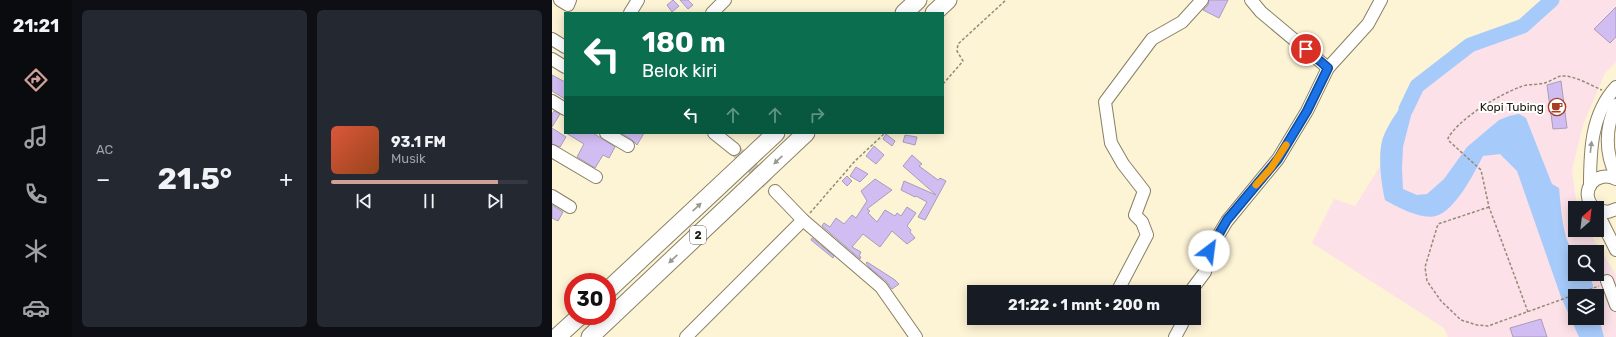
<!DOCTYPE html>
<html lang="id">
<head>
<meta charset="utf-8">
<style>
  :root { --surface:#171b24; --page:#242831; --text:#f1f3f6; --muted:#9ea1a6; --line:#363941; --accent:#cfa197 }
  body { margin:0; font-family:Rubik,sans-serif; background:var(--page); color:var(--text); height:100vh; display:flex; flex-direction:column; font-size:15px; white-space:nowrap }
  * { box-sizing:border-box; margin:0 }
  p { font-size:13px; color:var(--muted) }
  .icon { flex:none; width:22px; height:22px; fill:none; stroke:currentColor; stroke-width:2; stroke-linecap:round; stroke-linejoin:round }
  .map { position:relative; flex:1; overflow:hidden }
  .side { display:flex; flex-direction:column; gap:10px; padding:10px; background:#0d0f14; width:480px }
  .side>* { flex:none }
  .banner { position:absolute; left:12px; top:12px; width:380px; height:122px; border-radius:0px; box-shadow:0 2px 10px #0003; background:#0b6e4f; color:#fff; overflow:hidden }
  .needle { width:26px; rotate:28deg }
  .buttons { position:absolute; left:1016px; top:201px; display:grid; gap:8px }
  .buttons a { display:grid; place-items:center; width:36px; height:36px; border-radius:0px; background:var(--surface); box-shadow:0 2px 10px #0003; font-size:20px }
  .speed { position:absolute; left:12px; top:273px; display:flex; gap:8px; font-size:20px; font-weight:700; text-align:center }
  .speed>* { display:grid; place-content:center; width:52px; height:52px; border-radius:50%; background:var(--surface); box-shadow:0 2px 10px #0003; line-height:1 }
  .speed .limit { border:6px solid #d22; background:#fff; color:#111 }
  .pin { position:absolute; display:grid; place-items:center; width:34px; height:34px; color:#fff; margin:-17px; border:2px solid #fff; border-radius:50%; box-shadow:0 1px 4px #0007 }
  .me { position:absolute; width:44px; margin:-22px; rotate:30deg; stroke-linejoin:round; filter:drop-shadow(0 0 3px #0008) }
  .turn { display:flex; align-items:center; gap:14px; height:84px; padding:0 12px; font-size:18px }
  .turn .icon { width:52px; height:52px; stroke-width:2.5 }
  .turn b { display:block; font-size:28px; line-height:34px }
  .lanes { display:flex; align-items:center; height:38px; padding:0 12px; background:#0003; justify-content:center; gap:20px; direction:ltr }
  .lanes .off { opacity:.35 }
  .big { font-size:30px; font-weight:700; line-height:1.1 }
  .side .widget { flex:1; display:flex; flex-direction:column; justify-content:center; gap:6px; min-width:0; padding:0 14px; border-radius:6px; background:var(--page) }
  .song { display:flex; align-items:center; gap:12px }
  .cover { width:48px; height:48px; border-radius:6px; background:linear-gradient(135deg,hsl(10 70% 55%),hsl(20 70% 35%)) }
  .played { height:4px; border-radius:2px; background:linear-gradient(90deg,var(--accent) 85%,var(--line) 85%) }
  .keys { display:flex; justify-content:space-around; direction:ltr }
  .heat { display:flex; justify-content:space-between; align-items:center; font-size:22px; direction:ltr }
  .side .tiles { flex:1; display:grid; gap:10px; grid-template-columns:repeat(2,1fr) }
  .trip { position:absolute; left:415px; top:285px; width:234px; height:40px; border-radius:0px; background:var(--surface); box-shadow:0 2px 10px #0003; font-weight:700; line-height:40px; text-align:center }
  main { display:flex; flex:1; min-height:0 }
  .menu { display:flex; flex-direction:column; width:72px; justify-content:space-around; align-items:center; background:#090b0e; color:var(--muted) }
  .menu .icon { width:28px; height:28px }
  .menu .selected { color:var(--accent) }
  .menu b { font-size:18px; color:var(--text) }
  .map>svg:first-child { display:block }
</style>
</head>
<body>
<main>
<nav class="menu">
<b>21:21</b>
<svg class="icon selected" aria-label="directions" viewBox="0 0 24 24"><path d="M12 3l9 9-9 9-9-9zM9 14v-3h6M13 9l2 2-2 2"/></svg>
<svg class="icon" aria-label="music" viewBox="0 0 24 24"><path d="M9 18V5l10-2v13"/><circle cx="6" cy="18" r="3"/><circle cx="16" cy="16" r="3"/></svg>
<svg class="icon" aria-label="phone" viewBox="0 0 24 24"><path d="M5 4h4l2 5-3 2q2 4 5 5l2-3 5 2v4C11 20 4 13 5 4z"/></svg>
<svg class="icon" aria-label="climate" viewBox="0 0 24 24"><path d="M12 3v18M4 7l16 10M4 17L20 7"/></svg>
<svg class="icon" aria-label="car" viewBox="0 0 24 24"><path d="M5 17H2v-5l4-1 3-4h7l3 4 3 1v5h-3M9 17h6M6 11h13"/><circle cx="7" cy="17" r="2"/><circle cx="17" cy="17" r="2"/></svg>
</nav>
<section class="side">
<div class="tiles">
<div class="widget"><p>AC</p>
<div class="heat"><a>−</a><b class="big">21.5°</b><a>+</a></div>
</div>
<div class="widget">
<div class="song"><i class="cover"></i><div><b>93.1 FM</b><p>Musik</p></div></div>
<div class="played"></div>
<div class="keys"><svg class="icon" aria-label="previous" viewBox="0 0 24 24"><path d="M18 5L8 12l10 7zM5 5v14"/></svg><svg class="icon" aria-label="pause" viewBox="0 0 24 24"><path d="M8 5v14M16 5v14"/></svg><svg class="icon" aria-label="next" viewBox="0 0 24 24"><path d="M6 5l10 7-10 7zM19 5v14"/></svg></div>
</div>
</div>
</section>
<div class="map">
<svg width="1064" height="337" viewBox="0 0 1064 337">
  <rect width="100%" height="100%" fill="#fdf3d5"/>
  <!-- commercial -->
  <path fill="#fce1e8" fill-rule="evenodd" d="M1010 0H1064V62L1053 73 1031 125 1020 170 1025 208H1023V230H1036L1064 275V337H896L892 328 760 243 782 199 803 206 850 132 870 89 912 51 995 10ZM1023 252H1045V274H1023ZM1023 296H1045V318H1023Z"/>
  <!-- water -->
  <path fill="#a6cafa" d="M863 90 865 92 851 147 850 169 851 189 865 195 875 194 892 179 915 147 947 120 957 116 967 114 974 118 1000 184 1007 188C1009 205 1010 242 1023 253V274H1037L1041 285V296H1023V318H1045V311L1052 337H1027L1009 297 965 171 948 154 931 156C922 173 904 210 884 216 870 220 845 207 833 200 829 183 825 151 832 135 838 121 848 108 857 95Z"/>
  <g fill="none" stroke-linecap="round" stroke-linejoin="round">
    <!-- river -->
    <polyline stroke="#a6cafa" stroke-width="15" points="854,109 865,86 918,45 971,26 1000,0"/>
  </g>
  <!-- building -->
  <g fill="#d2bdf3" stroke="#a79db8">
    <polygon points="121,0 127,6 120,12 115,5"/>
    <polygon points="128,0 136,0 141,5 136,9"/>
    <polygon points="657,0 676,0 667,18 651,10 656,5"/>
    <polygon points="1064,7 1064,37 1058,43 1042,29"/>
    <polygon points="0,75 13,82 13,99 0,91"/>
    <polygon points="1009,81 1015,128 1001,129 995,85"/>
    <polygon points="2,111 8,114 0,127 0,114"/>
    <polygon points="0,128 14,137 8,147 0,144"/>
    <polygon points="14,133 41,133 63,147 57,158 51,155 43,168 25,157 32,144"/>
    <polygon points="69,133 92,133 85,145 80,140"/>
    <polygon points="334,134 343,141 340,146 331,139"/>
    <polygon points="353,135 365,137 363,145 351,142"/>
    <polygon points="322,146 332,155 324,164 314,156"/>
    <polygon points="360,155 370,164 367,166 386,180 388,178 394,181 373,220 366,217 375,202 364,196 363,197 349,190 352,181 384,195 351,166"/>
    <polygon points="304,167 316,174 308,182 298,176"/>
    <polygon points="295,176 300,181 295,186 290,181"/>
    <polygon points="323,179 340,190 315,209 318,211 316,213 325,222 333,210 343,216 345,213 349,216 355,207 364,213 355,226 359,230 358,232 363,238 355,244 340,231 328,247 311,234 300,247 309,252 307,256 309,257 308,259 270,226 272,223 278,227 284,218 292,224 300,215 304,218 315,201 309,191"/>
    <polygon points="0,205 11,212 6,221 0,218"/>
    <polygon points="260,238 282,256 281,258 259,240"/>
    <polygon points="315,262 343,280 347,284 340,289 334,281 319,269 314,263"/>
    <polygon points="989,319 995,337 961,337 958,328"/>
  </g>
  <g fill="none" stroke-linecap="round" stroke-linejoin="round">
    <!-- minor-tunnel -->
    <polyline stroke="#d1c8ae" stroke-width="12" stroke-dasharray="12 6" stroke-linecap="butt" points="182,149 223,191"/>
    <defs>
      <g id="minor">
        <polyline points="8,0 16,5 18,0"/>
        <polyline points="699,0 709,12 776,68"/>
        <polyline points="78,13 86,0"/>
        <polyline points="160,13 173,0"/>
        <polyline points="0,39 13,47"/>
        <polyline points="0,59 13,67"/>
        <polyline points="0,101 13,109"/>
        <path d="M1064 105C1053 128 1053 153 1064 175"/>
        <polyline points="54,133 76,146"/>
        <polyline points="162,133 182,149"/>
        <polyline points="0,151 44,177"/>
        <path d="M1038 186C1038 151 1039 114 1064 87"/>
        <polyline points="223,191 251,220 329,287 364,337"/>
        <polyline points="0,196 18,207"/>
        <path d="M1042 208C1026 192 1043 169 1064 179"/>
        <polyline points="1045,210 1056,212 1064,209"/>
        <polyline points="1045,212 1064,250"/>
        <polyline points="1055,281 1064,305"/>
        <polyline points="565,292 595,235 590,222 583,215 592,191 571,164 559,143 553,102 600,39 630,22 650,0"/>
        <polyline points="638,292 653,272 657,251 675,221 726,159 755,111 776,68 816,24 829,0"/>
        <polyline points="134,337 251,220"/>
        <polyline points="623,337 630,324 631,318"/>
      </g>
      <g id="highway">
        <polyline points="352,13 366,0"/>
        <polyline points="382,13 396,0"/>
        <polyline points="55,291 224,133"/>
        <polyline points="5,337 28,316"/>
        <polyline points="38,337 254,133"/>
      </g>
    </defs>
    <!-- minor casing -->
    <use href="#minor" stroke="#898065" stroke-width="14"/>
    <!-- highway casing -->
    <use href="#highway" stroke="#898065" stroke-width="19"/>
    <!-- path -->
    <g stroke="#928b76" stroke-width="1.5" stroke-dasharray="3 2" stroke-linecap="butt">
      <polyline points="391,84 411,61 405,51 406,44 454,0"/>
      <polyline points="937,207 886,224 873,267 875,281 889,301 909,320 925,325 936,326 1047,286"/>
      <polyline points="258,213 303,161 333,133"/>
      <path d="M976 312 937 207 929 170 897 141 896 138C909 117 945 96 968 87 974 84 985 85 992 83 998 82 1004 77 1009 76 1022 75 1038 85 1050 90"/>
    </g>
    <!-- minor -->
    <use href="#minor" stroke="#fff" stroke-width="12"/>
    <!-- highway -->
    <use href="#highway" stroke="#fff" stroke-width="17"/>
  </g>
  <!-- one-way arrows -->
  <defs><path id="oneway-solid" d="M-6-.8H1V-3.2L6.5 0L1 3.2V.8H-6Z"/></defs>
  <g fill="#9a9893">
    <use href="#oneway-solid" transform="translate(1039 147) rotate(-83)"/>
    <use href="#oneway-solid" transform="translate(226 160) rotate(137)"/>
    <use href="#oneway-solid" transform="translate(145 207) rotate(-43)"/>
    <use href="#oneway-solid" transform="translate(121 259) rotate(137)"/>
  </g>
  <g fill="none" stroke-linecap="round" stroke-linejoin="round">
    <defs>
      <polyline id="route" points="657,251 675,220 726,159 755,111 776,68 754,49"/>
    </defs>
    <!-- route casing -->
    <use href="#route" stroke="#114b97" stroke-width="10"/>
    <!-- route -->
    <use href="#route" stroke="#1a73e8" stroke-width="7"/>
    <!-- slow -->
    <polyline stroke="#f59e0b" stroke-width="7" points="704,185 719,168 734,145"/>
  </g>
  <!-- icons -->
  <defs>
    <symbol id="cafe-ring" viewBox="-11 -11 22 22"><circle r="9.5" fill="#fff" stroke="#a63d23" stroke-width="1.5"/><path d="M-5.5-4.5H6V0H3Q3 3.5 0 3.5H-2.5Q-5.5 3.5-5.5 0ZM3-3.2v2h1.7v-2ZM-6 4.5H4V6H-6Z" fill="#a63d23"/></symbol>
  </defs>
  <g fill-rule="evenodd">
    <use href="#cafe-ring" x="995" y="97" width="20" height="20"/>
  </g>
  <g text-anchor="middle" stroke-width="4" stroke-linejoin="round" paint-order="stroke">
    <!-- shield labels -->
    <rect fill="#fff" stroke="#625f58" stroke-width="1" x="138" y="226" width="16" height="18" rx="3"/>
    <g font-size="11" font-weight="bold" fill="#1f1b10">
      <text x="146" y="239">2</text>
    </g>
    <!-- poi labels -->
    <g font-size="12" fill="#1f1b10" stroke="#fff" text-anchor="end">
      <text x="992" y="111">Kopi Tubing</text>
    </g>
  </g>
</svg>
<div class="buttons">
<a><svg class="needle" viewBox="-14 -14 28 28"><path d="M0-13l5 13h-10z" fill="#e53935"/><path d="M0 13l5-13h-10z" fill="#9ea1a6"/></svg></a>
<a><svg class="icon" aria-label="search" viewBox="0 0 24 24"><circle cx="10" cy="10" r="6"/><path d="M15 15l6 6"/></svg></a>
<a><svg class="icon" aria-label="layers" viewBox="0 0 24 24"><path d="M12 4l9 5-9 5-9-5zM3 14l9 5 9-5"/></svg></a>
</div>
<div class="speed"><div class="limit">30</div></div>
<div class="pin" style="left:754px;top:49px;background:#d93025"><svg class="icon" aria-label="arrive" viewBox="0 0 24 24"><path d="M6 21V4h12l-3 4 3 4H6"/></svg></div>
<svg class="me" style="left:657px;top:251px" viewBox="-20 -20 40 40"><circle r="19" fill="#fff"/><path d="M0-13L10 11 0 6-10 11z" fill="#1a73e8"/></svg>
<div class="trip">21:22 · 1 mnt · 200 m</div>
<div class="banner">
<div class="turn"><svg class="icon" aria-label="left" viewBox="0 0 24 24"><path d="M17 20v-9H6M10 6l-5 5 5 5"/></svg><div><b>180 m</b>Belok kiri</div></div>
<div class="lanes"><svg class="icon" aria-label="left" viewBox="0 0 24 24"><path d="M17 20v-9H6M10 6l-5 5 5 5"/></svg><svg class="icon off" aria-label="ahead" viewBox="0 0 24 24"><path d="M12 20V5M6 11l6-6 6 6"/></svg><svg class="icon off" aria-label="ahead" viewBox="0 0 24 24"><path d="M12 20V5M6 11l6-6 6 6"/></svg><svg class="icon off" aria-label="right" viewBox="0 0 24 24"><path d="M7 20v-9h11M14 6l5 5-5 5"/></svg></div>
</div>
</div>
</main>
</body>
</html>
